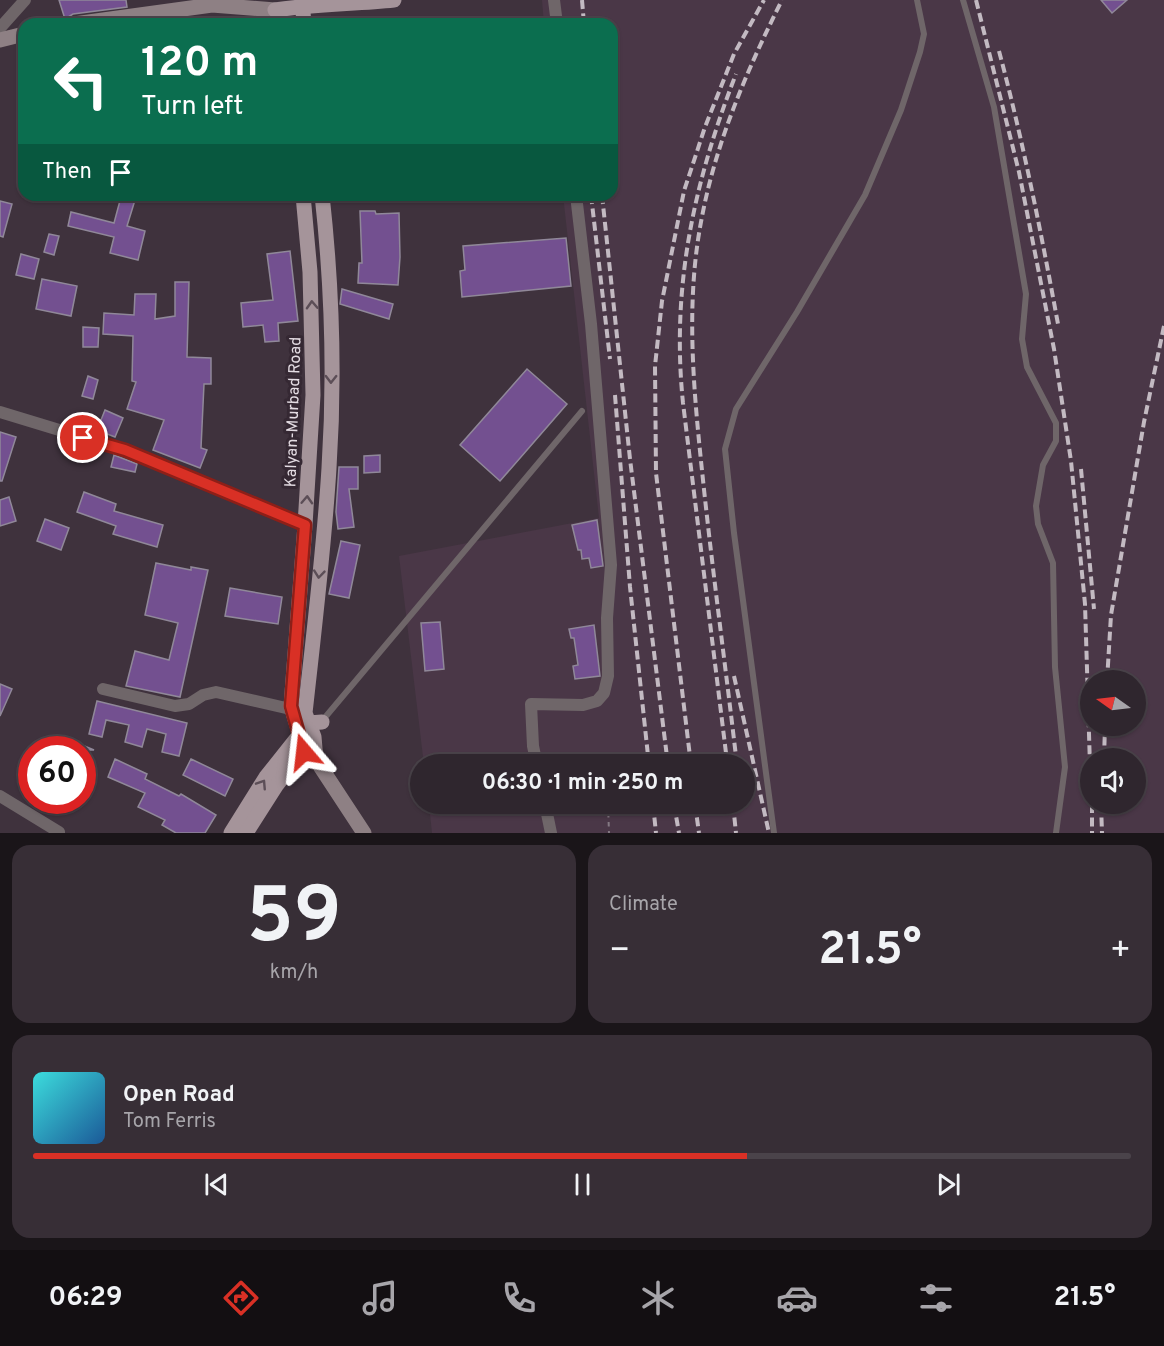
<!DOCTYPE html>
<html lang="en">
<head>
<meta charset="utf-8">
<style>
  :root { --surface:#2f262e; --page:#372e36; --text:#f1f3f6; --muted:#a7a5aa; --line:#4a434a; --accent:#d93025 }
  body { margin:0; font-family:Overpass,sans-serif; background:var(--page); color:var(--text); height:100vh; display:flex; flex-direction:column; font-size:22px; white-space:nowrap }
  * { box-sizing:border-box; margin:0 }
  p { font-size:20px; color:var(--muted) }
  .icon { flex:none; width:33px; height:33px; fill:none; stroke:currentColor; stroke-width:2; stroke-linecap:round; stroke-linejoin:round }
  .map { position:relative; height:833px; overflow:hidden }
  .sheet { display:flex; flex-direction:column; gap:12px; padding:12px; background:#1a1519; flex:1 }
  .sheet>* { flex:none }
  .top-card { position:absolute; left:18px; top:18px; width:600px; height:183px; border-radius:18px; box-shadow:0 2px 4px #0004,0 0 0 2px var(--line); background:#0b6e4f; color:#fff; overflow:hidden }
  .needle { width:39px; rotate:284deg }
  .buttons { position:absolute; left:1080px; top:670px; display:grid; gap:12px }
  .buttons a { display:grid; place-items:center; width:66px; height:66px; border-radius:50%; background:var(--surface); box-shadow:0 2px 4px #0004,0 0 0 2px var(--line); font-size:30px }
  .speed { position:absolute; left:18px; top:736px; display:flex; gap:12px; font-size:30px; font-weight:700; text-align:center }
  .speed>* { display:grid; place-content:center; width:78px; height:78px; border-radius:50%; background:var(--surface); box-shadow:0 2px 4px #0004,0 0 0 2px var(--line); line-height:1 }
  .speed .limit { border:9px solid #d22; background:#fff; color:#111 }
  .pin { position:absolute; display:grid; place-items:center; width:51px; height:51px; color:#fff; margin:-26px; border:3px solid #fff; border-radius:50%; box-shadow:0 2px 6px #0007 }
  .me { position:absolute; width:66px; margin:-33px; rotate:343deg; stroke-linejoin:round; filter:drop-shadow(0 0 4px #0008) }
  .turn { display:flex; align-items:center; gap:21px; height:126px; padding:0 24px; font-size:27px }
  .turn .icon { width:78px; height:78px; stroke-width:2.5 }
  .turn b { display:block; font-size:42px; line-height:51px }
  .then { display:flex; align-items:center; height:57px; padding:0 24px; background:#0003; gap:12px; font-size:22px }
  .big { font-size:45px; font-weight:700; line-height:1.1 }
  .sheet .tile { flex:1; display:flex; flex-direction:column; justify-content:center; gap:9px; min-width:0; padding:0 21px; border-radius:18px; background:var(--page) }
  .sheet .dial { align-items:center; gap:0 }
  .dial b { font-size:78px; line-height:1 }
  .song { display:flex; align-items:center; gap:18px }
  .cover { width:72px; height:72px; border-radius:9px; background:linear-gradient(135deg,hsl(180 70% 55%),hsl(210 70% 35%)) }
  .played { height:6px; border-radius:3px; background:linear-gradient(90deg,var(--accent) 65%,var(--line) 65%) }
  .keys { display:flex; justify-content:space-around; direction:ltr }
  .heat { display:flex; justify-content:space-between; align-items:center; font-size:33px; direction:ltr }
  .sheet .tiles { flex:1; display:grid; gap:12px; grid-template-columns:1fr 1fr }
  .tile:last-child { grid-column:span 2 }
  .trip { position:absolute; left:410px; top:754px; width:345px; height:60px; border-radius:30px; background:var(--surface); box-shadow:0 2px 4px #0004,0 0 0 2px var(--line); font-weight:700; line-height:60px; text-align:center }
  .dock { display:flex; height:96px; justify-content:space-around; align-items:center; background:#130f12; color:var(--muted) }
  .dock .icon { width:42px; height:42px }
  .dock .on { color:var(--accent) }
  .dock b { font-size:27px; color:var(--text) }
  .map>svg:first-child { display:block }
</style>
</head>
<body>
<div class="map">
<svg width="1164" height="833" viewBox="0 0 1164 833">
  <rect width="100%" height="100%" fill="#3f323d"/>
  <!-- built -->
  <path fill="#4a3747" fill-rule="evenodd" d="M542 0H1164V833H432L429 804H744V765H424L399 556 599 518 563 195H612V24H544ZM1090 681H1136V726H1090ZM1090 759H1136V804H1090Z"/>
  <!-- building -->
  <g fill="#735090" stroke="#908899" stroke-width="1.5">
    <polygon points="59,0 126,0 127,7 73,14 65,19"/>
    <polygon points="1101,0 1127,0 1112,13"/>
    <polygon points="121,197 135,200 127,226 145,231 138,260 110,253 114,237 68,226 71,212 114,223"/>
    <polygon points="0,201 12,204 3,237 0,236"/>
    <polygon points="360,211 375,211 376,214 399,213 400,257 398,285 358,283 359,263 362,263"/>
    <polygon points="49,234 59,236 54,255 44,252"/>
    <polygon points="566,238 571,286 462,297 460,271 465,270 463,246"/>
    <polygon points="290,251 298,321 278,323 279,341 265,342 263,325 243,327 241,303 273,300 267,254"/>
    <polygon points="21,254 39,259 34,279 16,275"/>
    <polygon points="42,279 77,286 71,316 36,309"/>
    <polygon points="175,282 189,282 187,357 211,358 211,384 204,384 201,448 207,450 200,468 153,450 164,420 127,409 136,382 132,381 133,336 103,334 104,313 134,315 135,294 156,294 155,319 175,316"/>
    <polygon points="342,289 393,304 389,319 340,304"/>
    <polygon points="83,327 99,328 98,347 83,347"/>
    <polygon points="527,369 567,404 500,481 460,445"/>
    <polygon points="88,376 98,380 93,399 82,396"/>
    <polygon points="105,410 123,418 115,437 97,430"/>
    <polygon points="0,432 16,437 2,481 0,481"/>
    <polygon points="114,455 137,464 135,472 111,467"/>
    <polygon points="380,455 380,472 364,473 364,456"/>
    <polygon points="339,467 358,467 358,489 349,489 354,527 338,529 336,512"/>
    <polygon points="84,492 116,504 114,511 163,525 157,547 113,534 116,526 77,512"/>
    <polygon points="9,497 16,521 0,526 0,500"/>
    <polygon points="45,519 69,528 61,550 37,541"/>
    <polygon points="597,520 603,566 591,568 589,558 582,559 581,550 578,550 572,525"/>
    <polygon points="341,541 360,545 349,598 329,594"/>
    <polygon points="156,563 191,570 191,567 208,570 180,697 126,686 135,651 169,660 178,623 145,615"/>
    <polygon points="230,588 282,597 278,624 225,616"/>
    <polygon points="440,622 444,669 425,671 421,623"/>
    <polygon points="594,625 600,676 575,679 573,666 578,665 574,638 571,638 569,629"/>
    <polygon points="0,684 12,689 0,716"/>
    <polygon points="97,701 187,723 179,756 162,752 166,734 147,729 142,747 125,742 129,725 106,720 102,737 89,734"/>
    <polygon points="65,738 94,750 61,750"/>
    <polygon points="115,759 147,774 145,779 179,796 181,794 216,815 205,833 176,833 162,825 165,820 138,807 145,793 108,777"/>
    <polygon points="191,759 233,779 225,796 183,775"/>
  </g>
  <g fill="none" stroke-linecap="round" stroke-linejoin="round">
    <!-- path -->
    <g stroke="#847983" stroke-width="2" stroke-dasharray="4.5 4.5" stroke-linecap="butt">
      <polyline points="606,762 606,765"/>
      <polyline points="608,804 609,833"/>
    </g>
    <!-- lane -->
    <g stroke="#6f6669" stroke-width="6">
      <polyline points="963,0 994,107 1026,294 1022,339 1027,367 1056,423 1056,441 1043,465 1036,506 1038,524 1053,563 1055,667 1065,767 1056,833"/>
      <polyline points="322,721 582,411"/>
      <polyline points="774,833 734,533 725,449 736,409 797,312 865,195 901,110 920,52 924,34 917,0"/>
    </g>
    <!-- street -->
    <g stroke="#6f6669" stroke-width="12">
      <polyline points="554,0 557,24"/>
      <polyline points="0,28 25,0"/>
      <polyline points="0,412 125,450 305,525"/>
      <polyline points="103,689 175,706 189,704 203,695 216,692 299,711"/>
      <polyline points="537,765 533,746 531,704 583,705 597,701 604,693 608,676 607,618 611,565 591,324 576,195"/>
      <polyline points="0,796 59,832"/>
      <polyline points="545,804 551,833"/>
    </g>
    <!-- secondary -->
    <g stroke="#8e8084" stroke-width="15">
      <polyline points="74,24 212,5 275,10"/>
      <polyline points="0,40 24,34"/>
      <polyline points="316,760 364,833"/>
    </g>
    <!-- primary -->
    <g stroke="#a5949a" stroke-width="15">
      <polyline points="302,0 304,24"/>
      <path d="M275 10C315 4 355 4 394 0"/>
      <polyline points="303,195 310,272 313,395 305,525 291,706 305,752 316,760"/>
      <path d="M316 760 314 737 305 713C314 631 324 550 329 468 335 377 332 285 322 195"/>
      <polyline points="231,833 266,777 309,723 322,722"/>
      <polyline points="246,833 276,786 308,745"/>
    </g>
    <!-- rail -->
    <g stroke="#c3bac2" stroke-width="4" stroke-dasharray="9 4.5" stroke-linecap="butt">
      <polyline points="582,0 584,24"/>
      <polyline points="976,0 1019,172 1054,349 1071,461 1085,604 1090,766"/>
      <path d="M999 51C1023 141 1041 232 1058 324"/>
      <polyline points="591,195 610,359"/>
      <polyline points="602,195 630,459 668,765"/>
      <polyline points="615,395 630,587 649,765"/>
      <polyline points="1081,469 1094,609"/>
      <polyline points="734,676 769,833"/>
      <polyline points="1107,681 1111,615 1144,422 1164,326"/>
      <path d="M726 753 683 403C671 287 694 182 736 74"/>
      <polyline points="1104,759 1105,726"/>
      <polyline points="691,765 656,473 655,366 662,301 684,191 705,127 734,54 764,0"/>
      <path d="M737 765C726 670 713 575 703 480 694 394 685 307 701 222 715 144 747 70 782 0"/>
      <polyline points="653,804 656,833"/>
      <polyline points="674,804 679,833"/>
      <polyline points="695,804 699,833"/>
      <polyline points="733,804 736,833"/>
      <polyline points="1092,804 1092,833"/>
      <polyline points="1101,804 1102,833"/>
    </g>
  </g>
  <!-- one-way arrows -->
  <defs><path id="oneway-chevron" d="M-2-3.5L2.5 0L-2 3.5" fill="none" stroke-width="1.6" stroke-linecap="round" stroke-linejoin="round" transform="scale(1.5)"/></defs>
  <g stroke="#5c4e57">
    <use href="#oneway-chevron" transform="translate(312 305) rotate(-93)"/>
    <use href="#oneway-chevron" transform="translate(331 379) rotate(91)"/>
    <use href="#oneway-chevron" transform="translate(307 500) rotate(-87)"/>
    <use href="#oneway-chevron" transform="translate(319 574) rotate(96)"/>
    <use href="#oneway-chevron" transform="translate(262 784) rotate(-57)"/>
  </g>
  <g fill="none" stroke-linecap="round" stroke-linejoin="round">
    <defs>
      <polyline id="route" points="83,438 125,450 305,525 291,706 304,752"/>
    </defs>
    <!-- route casing -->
    <use href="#route" stroke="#8d1f18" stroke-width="15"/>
    <!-- route -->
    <use href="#route" stroke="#d93025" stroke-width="10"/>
  </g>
  <g text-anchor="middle" stroke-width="6" stroke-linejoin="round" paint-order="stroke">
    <!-- street labels -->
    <g font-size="16" fill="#e4dce3" stroke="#352833">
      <text transform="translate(292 412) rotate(-88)" y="6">Kalyan-Murbad Road</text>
    </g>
  </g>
</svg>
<div class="buttons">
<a><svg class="needle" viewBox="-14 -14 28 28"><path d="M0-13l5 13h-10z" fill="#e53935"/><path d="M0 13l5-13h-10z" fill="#a7a5aa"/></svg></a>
<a><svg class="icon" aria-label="sound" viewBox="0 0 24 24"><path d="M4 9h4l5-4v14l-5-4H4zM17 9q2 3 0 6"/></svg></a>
</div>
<div class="speed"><div class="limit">60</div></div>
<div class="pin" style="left:83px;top:438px;background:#d93025"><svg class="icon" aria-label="arrive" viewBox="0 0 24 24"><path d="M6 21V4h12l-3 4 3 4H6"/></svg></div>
<svg class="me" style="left:304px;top:752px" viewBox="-20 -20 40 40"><path d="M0-17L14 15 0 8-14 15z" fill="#d93025" stroke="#fff" stroke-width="4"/></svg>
<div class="trip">06:30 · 1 min · 250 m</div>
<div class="top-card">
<div class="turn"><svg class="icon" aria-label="left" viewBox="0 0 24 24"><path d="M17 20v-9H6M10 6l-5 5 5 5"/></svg><div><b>120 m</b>Turn left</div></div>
<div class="then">Then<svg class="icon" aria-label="arrive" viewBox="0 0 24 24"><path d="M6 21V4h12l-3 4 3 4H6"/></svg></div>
</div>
</div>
<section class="sheet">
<div class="tiles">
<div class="tile dial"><b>59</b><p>km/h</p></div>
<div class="tile"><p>Climate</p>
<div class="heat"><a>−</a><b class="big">21.5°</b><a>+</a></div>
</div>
<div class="tile">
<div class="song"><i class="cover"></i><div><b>Open Road</b><p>Tom Ferris</p></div></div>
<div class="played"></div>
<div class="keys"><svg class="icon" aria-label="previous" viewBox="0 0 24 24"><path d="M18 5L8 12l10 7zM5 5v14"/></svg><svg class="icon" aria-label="pause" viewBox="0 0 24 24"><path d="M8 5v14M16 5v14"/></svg><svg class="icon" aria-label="next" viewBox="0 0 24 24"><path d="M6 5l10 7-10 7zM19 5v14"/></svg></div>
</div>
</div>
</section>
<nav class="dock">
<b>06:29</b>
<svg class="icon on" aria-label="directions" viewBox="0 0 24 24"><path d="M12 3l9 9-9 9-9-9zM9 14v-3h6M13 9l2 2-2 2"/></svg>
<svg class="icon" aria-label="music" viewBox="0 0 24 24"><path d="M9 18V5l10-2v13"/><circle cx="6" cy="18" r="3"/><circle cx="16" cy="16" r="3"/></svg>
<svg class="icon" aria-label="phone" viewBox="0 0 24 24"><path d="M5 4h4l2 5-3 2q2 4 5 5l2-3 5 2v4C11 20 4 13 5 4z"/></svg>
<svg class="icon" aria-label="climate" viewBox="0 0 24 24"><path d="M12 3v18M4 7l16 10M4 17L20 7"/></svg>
<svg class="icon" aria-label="car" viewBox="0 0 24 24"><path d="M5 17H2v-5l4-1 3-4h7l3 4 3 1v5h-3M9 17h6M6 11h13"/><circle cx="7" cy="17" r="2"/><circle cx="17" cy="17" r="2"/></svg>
<svg class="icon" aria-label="filters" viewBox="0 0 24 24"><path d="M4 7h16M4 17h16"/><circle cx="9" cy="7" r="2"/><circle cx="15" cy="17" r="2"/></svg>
<b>21.5°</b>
</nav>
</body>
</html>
